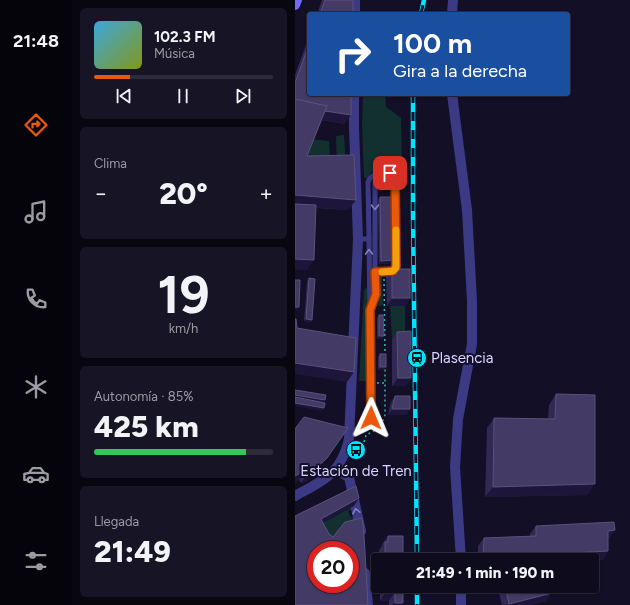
<!DOCTYPE html>
<html lang="es">
<head>
<meta charset="utf-8">
<style>
  :root { --surface:#0e0b1c; --page:#171425; --text:#f1f3f6; --muted:#9b9ba3; --line:#2e2b3b; --accent:#ea580c }
  body { margin:0; font-family:Figtree,sans-serif; background:var(--page); color:var(--text); height:100vh; display:flex; flex-direction:column; font-size:15px; white-space:nowrap }
  * { box-sizing:border-box; margin:0 }
  p { font-size:13px; color:var(--muted) }
  .icon { flex:none; width:22px; height:22px; fill:none; stroke:currentColor; stroke-width:2; stroke-linecap:round; stroke-linejoin:round }
  .map { position:relative; flex:1; overflow:hidden }
  .details { display:flex; flex-direction:column; gap:8px; padding:8px; background:#08060f; width:223px }
  .details>* { flex:none }
  .hud { position:absolute; left:12px; top:12px; width:263px; height:84px; border-radius:4px; box-shadow:0 1px 3px #0004,0 0 0 1px var(--line); background:#1a4fa0; color:#fff; overflow:hidden }
  .speed { position:absolute; left:12px; top:541px; display:flex; gap:8px; font-size:20px; font-weight:700; text-align:center }
  .speed>* { display:grid; place-content:center; width:52px; height:52px; border-radius:50%; background:var(--surface); box-shadow:0 1px 3px #0004,0 0 0 1px var(--line); line-height:1 }
  .speed .limit { border:6px solid #d22; background:#fff; color:#111 }
  .pin { position:absolute; display:grid; place-items:center; width:34px; height:34px; color:#fff; margin:-17px; border-radius:8px; box-shadow:0 2px 6px #0006 }
  .me { position:absolute; width:44px; margin:-22px; rotate:1deg; stroke-linejoin:round; filter:drop-shadow(0 0 3px #0008) }
  .turn { display:flex; align-items:center; gap:14px; height:84px; padding:0 20px; font-size:18px }
  .turn .icon { width:52px; height:52px; stroke-width:2.5 }
  .turn b { display:block; font-size:28px; line-height:34px }
  .big { font-size:30px; font-weight:800; line-height:1.1 }
  .details .tile { flex:1; display:flex; flex-direction:column; justify-content:center; gap:6px; min-width:0; padding:0 14px; border-radius:6px; background:var(--page) }
  .details .dial { align-items:center; gap:0 }
  .dial b { font-size:52px; line-height:1 }
  .song { display:flex; align-items:center; gap:12px }
  .cover { width:48px; height:48px; border-radius:6px; background:linear-gradient(135deg,hsl(200 70% 55%),hsl(70 70% 35%)) }
  .played { height:4px; border-radius:2px; background:linear-gradient(90deg,var(--accent) 20%,var(--line) 20%) }
  .keys { display:flex; justify-content:space-around; direction:ltr }
  .heat { display:flex; justify-content:space-between; align-items:center; font-size:22px; direction:ltr }
  .charge { height:6px; border-radius:3px; background:linear-gradient(90deg,#34c759 85%,var(--line) 0) }
  .trip { position:absolute; left:76px; top:553px; width:228px; height:40px; border-radius:4px; background:var(--surface); box-shadow:0 1px 3px #0004,0 0 0 1px var(--line); font-weight:800; line-height:40px; text-align:center }
  main { display:flex; flex:1; min-height:0 }
  .tabs { display:flex; flex-direction:column; width:72px; justify-content:space-around; align-items:center; background:#06040b; color:var(--muted) }
  .tabs .icon { width:28px; height:28px }
  .tabs .selected { color:var(--accent) }
  .tabs b { font-size:18px; color:var(--text) }
  .map>svg:first-child { display:block }
</style>
</head>
<body>
<main>
<nav class="tabs">
<b>21:48</b>
<svg class="icon selected" aria-label="directions" viewBox="0 0 24 24"><path d="M12 3l9 9-9 9-9-9zM9 14v-3h6M13 9l2 2-2 2"/></svg>
<svg class="icon" aria-label="music" viewBox="0 0 24 24"><path d="M9 18V5l10-2v13"/><circle cx="6" cy="18" r="3"/><circle cx="16" cy="16" r="3"/></svg>
<svg class="icon" aria-label="phone" viewBox="0 0 24 24"><path d="M5 4h4l2 5-3 2q2 4 5 5l2-3 5 2v4C11 20 4 13 5 4z"/></svg>
<svg class="icon" aria-label="climate" viewBox="0 0 24 24"><path d="M12 3v18M4 7l16 10M4 17L20 7"/></svg>
<svg class="icon" aria-label="car" viewBox="0 0 24 24"><path d="M5 17H2v-5l4-1 3-4h7l3 4 3 1v5h-3M9 17h6M6 11h13"/><circle cx="7" cy="17" r="2"/><circle cx="17" cy="17" r="2"/></svg>
<svg class="icon" aria-label="filters" viewBox="0 0 24 24"><path d="M4 7h16M4 17h16"/><circle cx="9" cy="7" r="2"/><circle cx="15" cy="17" r="2"/></svg>
</nav>
<section class="details">
<div class="tile">
<div class="song"><i class="cover"></i><div><b>102.3 FM</b><p>Música</p></div></div>
<div class="played"></div>
<div class="keys"><svg class="icon" aria-label="previous" viewBox="0 0 24 24"><path d="M18 5L8 12l10 7zM5 5v14"/></svg><svg class="icon" aria-label="pause" viewBox="0 0 24 24"><path d="M8 5v14M16 5v14"/></svg><svg class="icon" aria-label="next" viewBox="0 0 24 24"><path d="M6 5l10 7-10 7zM19 5v14"/></svg></div>
</div>
<div class="tile"><p>Clima</p>
<div class="heat"><a>−</a><b class="big">20°</b><a>+</a></div>
</div>
<div class="tile dial"><b>19</b><p>km/h</p></div>
<div class="tile"><p>Autonomía · 85%</p><b class="big">425 km</b><div class="charge"></div></div>
<div class="tile"><p>Llegada</p><b class="big">21:49</b></div>
</section>
<div class="map">
<svg width="335" height="605" viewBox="0 0 335 605">
  <rect width="100%" height="100%" fill="#130f26"/>
  <!-- green -->
  <g fill="#12302f">
    <polygon points="68,94 90,94 91,107 106,118 107,165 83,166 71,179 69,177 67,126"/>
    <polygon points="49,135 51,165 42,166 41,136"/>
    <polygon points="16,139 34,141 35,158 8,159"/>
    <polygon points="87,276 88,305 82,306 84,303 83,280"/>
    <polygon points="72,288 73,381 64,381 69,289"/>
    <polygon points="95,306 110,306 110,339 97,340"/>
    <polygon points="59,506 58,509 53,511 56,517 60,518 62,526 33,546 20,527"/>
  </g>
  <g fill="none" stroke-linecap="round" stroke-linejoin="round">
    <!-- path -->
    <g stroke="#2fb8b0" stroke-width="1.5" stroke-dasharray="2 3" stroke-linecap="butt">
      <polyline points="89,279 90,356"/>
      <polyline points="82,383 90,383"/>
      <polyline points="69,442 71,435 83,429 87,423 90,415 90,365"/>
    </g>
    <!-- service -->
    <g stroke="#3d3a85" stroke-width="5">
      <path d="M63 239H74L73 182C77 172 88 172 97 174L100 179 101 266 100 270 96 271 80 272V182L84 176 90 173"/>
      <polyline points="76,307 81,294 80,272"/>
      <polyline points="55,432 71,424 76,418 74,239"/>
    </g>
    <!-- minor -->
    <g stroke="#3d3a85" stroke-width="10">
      <polyline points="60,14 60,0"/>
      <polyline points="157,14 158,0"/>
      <polyline points="157,94 172,210 177,301 177,344 163,419 160,467 166,560"/>
      <polyline points="41,470 54,477 66,531"/>
      <path d="M0 496C29 480 46 474 54 439L63 239 59 128V94"/>
      <polyline points="70,573 73,605"/>
      <polyline points="166,605 166,586"/>
    </g>
    <!-- secondary -->
    <polyline stroke="#6f6bff" stroke-width="10" points="0,5 2,0"/>
    <defs>
      <g id="rail">
        <polyline points="126,14 129,0"/>
        <polyline points="118,94 118,215 122,560"/>
        <polyline points="122,586 122,605"/>
      </g>
    </defs>
    <!-- rail casing -->
    <use href="#rail" stroke="#00e5ff" stroke-width="4.5"/>
    <!-- rail -->
    <use href="#rail" stroke="#130f26" stroke-width="3" stroke-dasharray="9" stroke-linecap="butt"/>
  </g>
  <!-- wall -->
  <g fill="#312854">
    <polygon points="27,0 58,0 58,14 22,14"/>
    <polygon points="14,36 14,94 50,124 26,120 12,156 61,200 53,210 21,208 12,270 0,270 0,75"/>
    <polygon points="85,197 98,263 84,264 83,200"/>
    <polygon points="97,269 115,298 110,306 92,306 91,277"/>
    <polygon points="14,278 17,320 15,323 9,321 12,281"/>
    <polygon points="84,315 87,339 82,339 82,318"/>
    <polygon points="102,332 111,386 97,386 97,340"/>
    <polygon points="85,354 89,370 83,370 83,357"/>
    <polygon points="261,394 292,495 190,497 192,428 199,418 253,419 254,405"/>
    <polygon points="100,396 115,409 111,415 93,415 96,402"/>
    <polygon points="0,429 24,469 12,481 6,483 4,480"/>
    <polygon points="241,526 320,530 314,538 313,538 308,560 183,560 183,546 189,538 235,536 235,534"/>
    <polygon points="93,536 108,560 84,560 84,550 87,546 87,544"/>
    <polygon points="85,586 108,586 106,605 94,605 94,601 85,601"/>
    <polygon points="205,586 255,586 251,601 235,605 207,605 203,589"/>
  </g>
  <!-- shaded-wall -->
  <g fill="#1d163a">
    <polygon points="29,111 56,115 50,124 23,119"/>
    <polygon points="0,195 61,200 53,210 0,206"/>
    <polygon points="0,259 19,260 12,270 0,270"/>
    <polygon points="100,260 98,263 84,264 86,261"/>
    <polygon points="97,298 115,298 110,306 92,306"/>
    <polygon points="0,307 4,307 2,310 0,310"/>
    <polygon points="11,319 17,320 15,323 9,321"/>
    <polygon points="84,336 89,336 87,339 82,339"/>
    <polygon points="0,363 59,372 52,382 0,374"/>
    <polygon points="85,367 91,367 89,370 83,370"/>
    <polygon points="103,378 116,378 111,386 97,386"/>
    <polygon points="0,395 30,400 28,403 0,398"/>
    <polygon points="0,403 29,408 27,411 0,406"/>
    <polygon points="97,409 115,409 111,415 93,415"/>
    <polygon points="53,428 24,469 12,481 6,483 13,473"/>
    <polygon points="11,470 4,480 0,483 0,476"/>
    <polygon points="300,484 292,495 190,497 198,487"/>
    <polygon points="64,498 59,506 20,527 26,519"/>
    <polygon points="320,530 314,538 307,539 313,531"/>
    <polygon points="313,551 308,560 240,560 257,554"/>
    <polygon points="100,592 94,601 85,601 90,593"/>
    <polygon points="257,593 251,601 235,605 213,605 214,604"/>
    <polygon points="100,603 108,603 106,605 98,605"/>
  </g>
  <!-- building -->
  <g fill="#433a66" stroke="#5a527e" fill-rule="evenodd">
    <polygon points="30,0 58,0 58,14 25,14"/>
    <polygon points="14,44 14,94 56,94 56,115 30,111 32,106 0,99 0,83"/>
    <polygon points="0,99 32,106 12,156 59,155 61,200 0,195"/>
    <polygon points="85,197 99,197 100,260 86,261"/>
    <polygon points="0,204 21,205 19,260 0,259"/>
    <rect x="97" y="269" width="18" height="29"/>
    <polygon points="14,278 20,279 17,320 11,319"/>
    <polygon points="0,280 5,280 4,307 0,307"/>
    <polygon points="84,315 88,315 89,336 84,336"/>
    <polygon points="0,319 1,319 2,328 61,338 59,372 0,363"/>
    <polygon points="116,331 116,378 103,378 102,332"/>
    <rect x="85" y="354" width="6" height="13"/>
    <polygon points="0,390 31,395 30,400 0,395"/>
    <polygon points="261,394 300,395 300,484 198,487 199,418 260,419"/>
    <polygon points="100,396 115,396 115,409 97,409"/>
    <polygon points="0,397 30,403 29,408 0,403"/>
    <polygon points="9,417 53,428 32,458 19,470 13,473 11,470 0,476 0,429"/>
    <path d="M61 486 64 498 26 519 34 534 38 537 50 522 67 518 69 535 73 605H0V516ZM21 550H55V584H21Z"/>
    <polygon points="319,522 320,530 313,531 313,551 257,554 257,559 240,560 188,560 189,538 241,536 241,526"/>
    <polygon points="93,536 108,536 108,560 90,560 90,542 93,542"/>
    <polygon points="90,586 108,586 108,603 100,603 100,592 90,593"/>
    <polygon points="210,586 255,586 257,593 214,604"/>
  </g>
  <!-- one-way arrows -->
  <defs><path id="oneway-chevron" d="M-2-3.5L2.5 0L-2 3.5" fill="none" stroke-width="1.6" stroke-linecap="round" stroke-linejoin="round"/></defs>
  <g stroke="#837fbc">
    <use href="#oneway-chevron" transform="translate(80 207) rotate(89)"/>
    <use href="#oneway-chevron" transform="translate(74 252) rotate(-91)"/>
    <use href="#oneway-chevron" transform="translate(61 511) rotate(-102)"/>
  </g>
  <g fill="none" stroke-linecap="round" stroke-linejoin="round">
    <defs>
      <polyline id="route" points="76,418 75,310 81,294 80,272 98,271 101,266 100,179 98,175 95,173"/>
    </defs>
    <!-- route casing -->
    <use href="#route" stroke="#983908" stroke-width="10"/>
    <!-- route -->
    <use href="#route" stroke="#ea580c" stroke-width="7"/>
    <!-- slow -->
    <polyline stroke="#f59e0b" stroke-width="7" points="87,272 98,271 101,268 101,230"/>
  </g>
  <!-- icons -->
  <defs>
    <symbol id="station-disc" viewBox="-11 -11 22 22"><circle r="9.5" fill="#00e5ff" stroke="#130f26"/><path d="M-3-6H3Q5-6 5-4V2Q5 4 3 4L4.5 6H3L1.5 4h-3L-3 6H-4.5L-3 4Q-5 4-5 2V-4Q-5-6-3-6ZM-3.5-4v3h7v-3ZM-3.5 1v1.5H-2V1ZM2 1v1.5H3.5V1Z" fill="#111"/></symbol>
    <symbol id="bus-disc" viewBox="-11 -11 22 22"><circle r="9.5" fill="#00e5ff" stroke="#130f26"/><path d="M-5-6H5V4H4V6H2V4H-2V6H-4V4H-5ZM-3.5-4V0h7V-4ZM-3.5 1.2v1.5H-2V1.2ZM2 1.2v1.5H3.5V1.2Z" fill="#111"/></symbol>
  </defs>
  <g fill-rule="evenodd">
    <use href="#station-disc" x="111" y="347" width="22" height="22"/>
    <use href="#bus-disc" x="50" y="439" width="22" height="22"/>
  </g>
  <g text-anchor="middle" stroke-width="4" stroke-linejoin="round" paint-order="stroke">
    <!-- poi labels -->
    <g font-size="15" fill="#d9d4ff" stroke="#130f26" text-anchor="start">
      <text x="136" y="363">Plasencia</text>
      <text x="61" y="476" text-anchor="middle">Estación de Tren</text>
    </g>
  </g>
</svg>
<div class="speed"><div class="limit">20</div></div>
<div class="pin" style="left:95px;top:173px;background:#d93025"><svg class="icon" aria-label="arrive" viewBox="0 0 24 24"><path d="M6 21V4h12l-3 4 3 4H6"/></svg></div>
<svg class="me" style="left:76px;top:418px" viewBox="-20 -20 40 40"><path d="M0-17L14 15 0 8-14 15z" fill="#ea580c" stroke="#fff" stroke-width="4"/></svg>
<div class="trip">21:49 · 1 min · 190 m</div>
<div class="hud">
<div class="turn"><svg class="icon" aria-label="right" viewBox="0 0 24 24"><path d="M7 20v-9h11M14 6l5 5-5 5"/></svg><div><b>100 m</b>Gira a la derecha</div></div>
</div>
</div>
</main>
</body>
</html>
